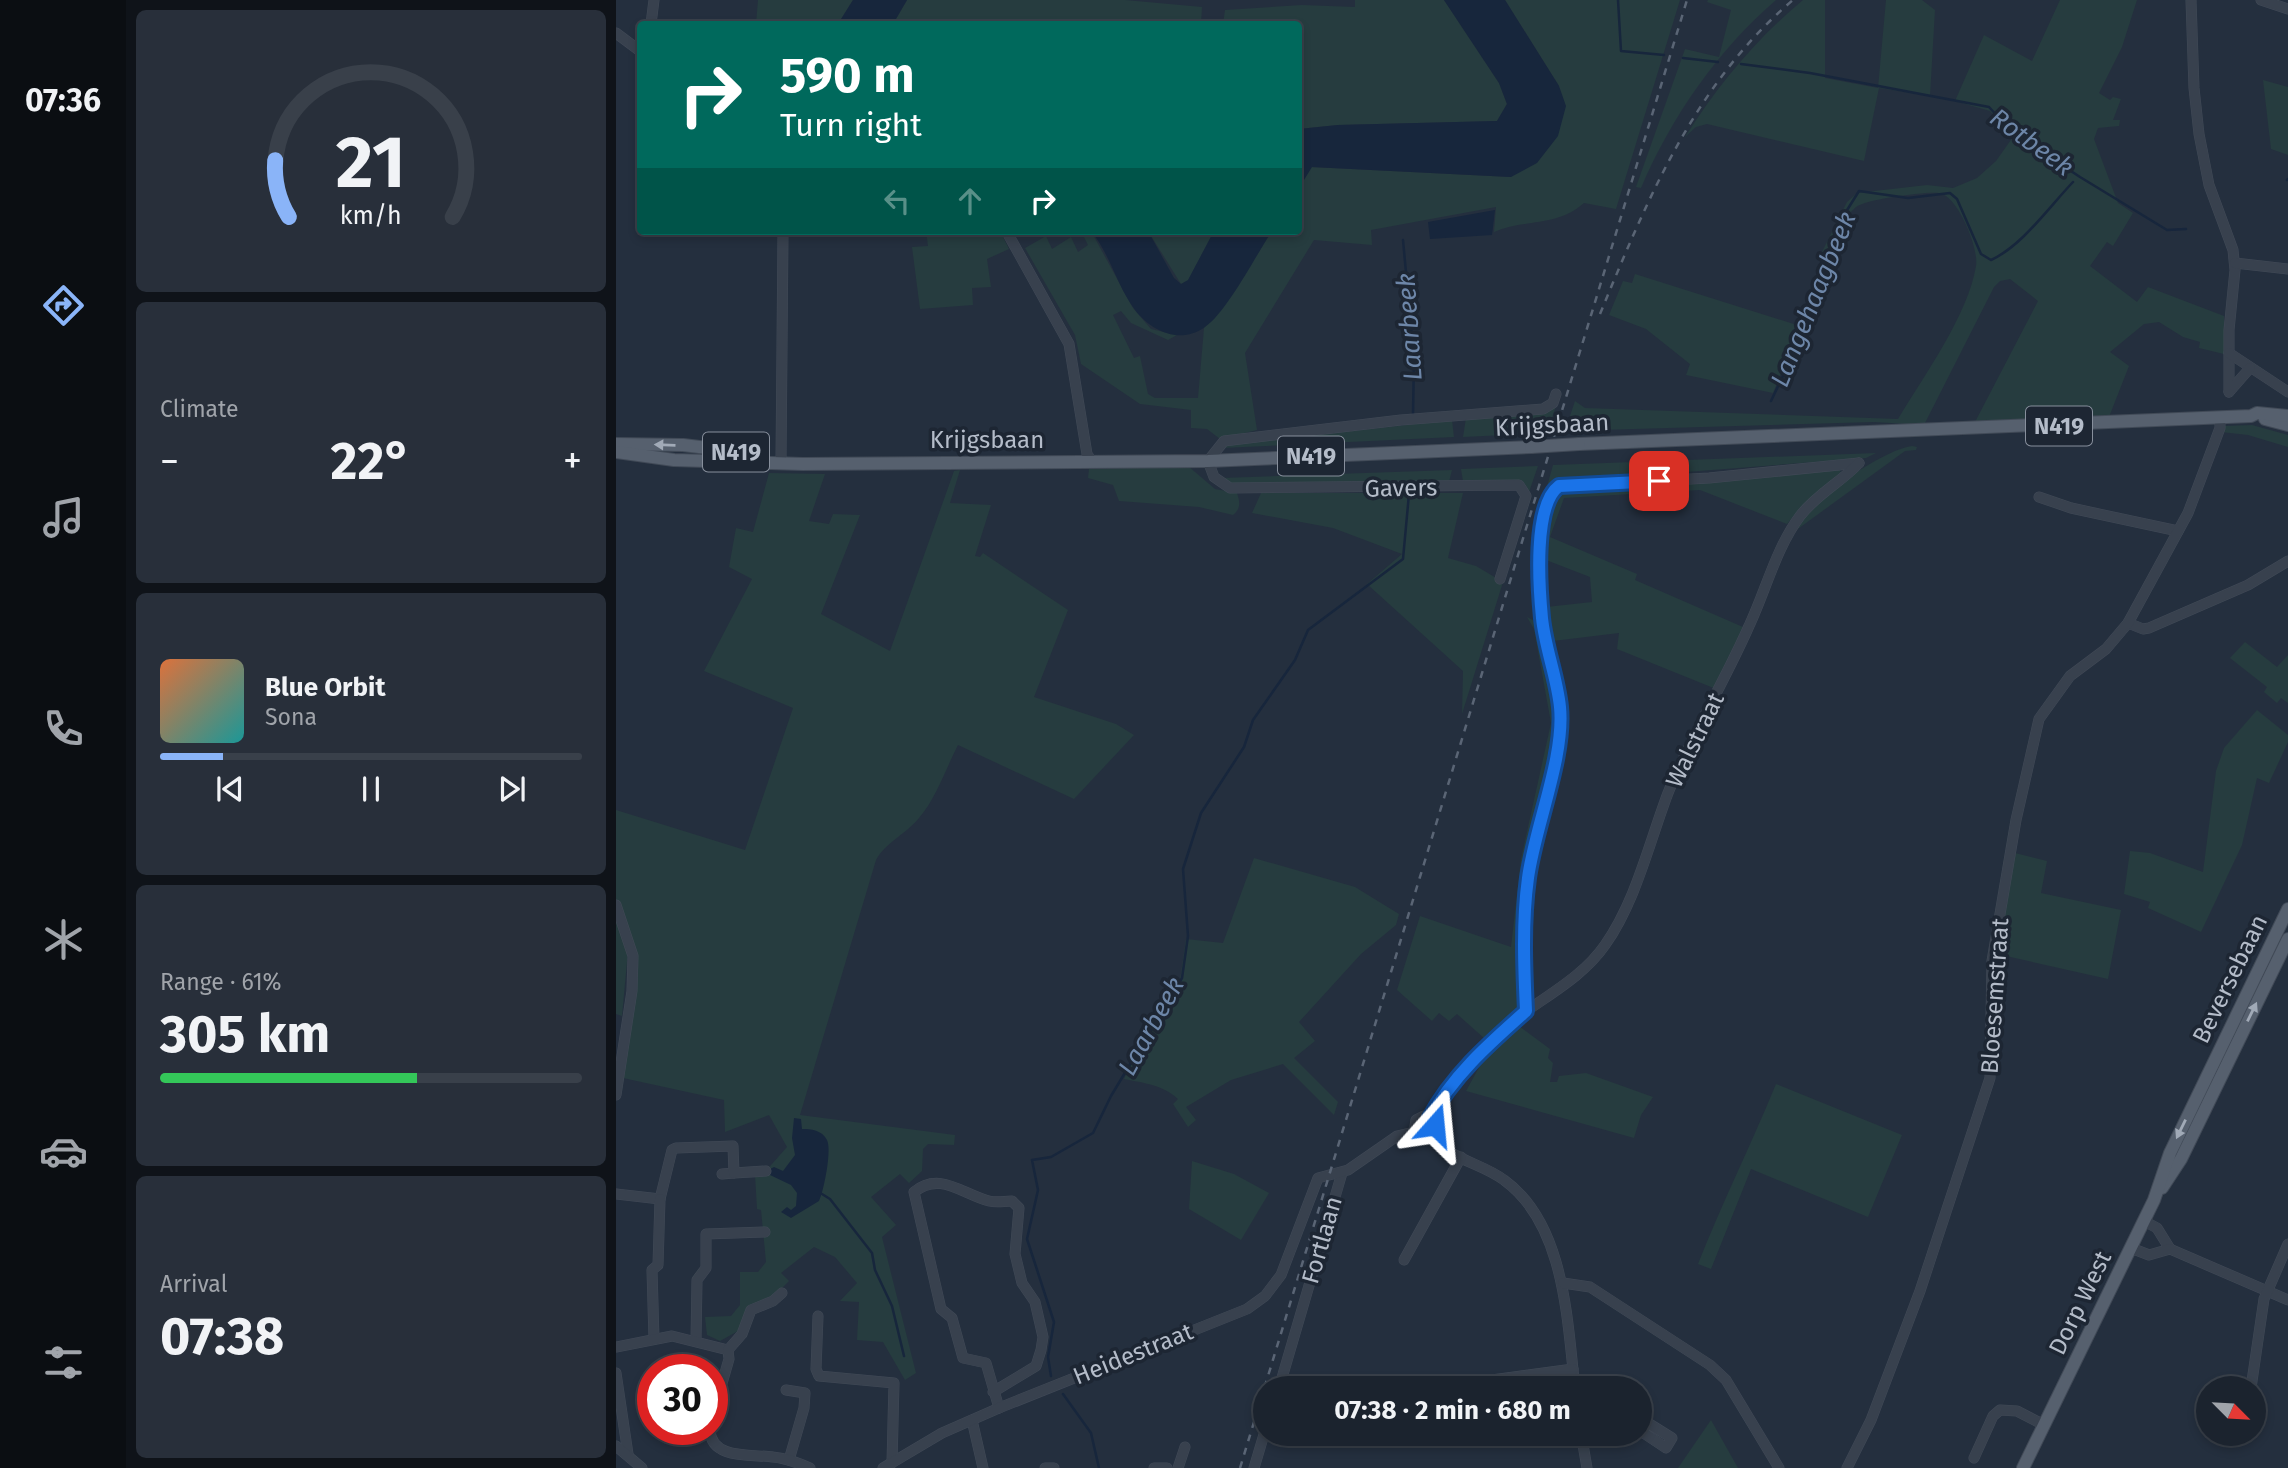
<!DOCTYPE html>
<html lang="en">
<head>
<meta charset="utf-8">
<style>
  :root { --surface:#1b232e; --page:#282f3a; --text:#f1f3f6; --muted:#a0a4aa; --line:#39404a; --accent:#8ab4f8 }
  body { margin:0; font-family:"Fira Sans",sans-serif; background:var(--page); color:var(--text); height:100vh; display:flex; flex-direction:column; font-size:26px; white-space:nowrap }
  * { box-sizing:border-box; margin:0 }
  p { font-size:23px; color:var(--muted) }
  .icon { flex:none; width:38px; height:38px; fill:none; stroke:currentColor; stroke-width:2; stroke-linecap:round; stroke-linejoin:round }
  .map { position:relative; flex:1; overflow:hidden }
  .details { display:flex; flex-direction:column; gap:10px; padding:10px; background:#0f1319; width:490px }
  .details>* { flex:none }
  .top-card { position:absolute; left:21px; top:21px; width:665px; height:214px; border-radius:7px; box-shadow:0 4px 10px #0003,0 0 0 2px var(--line); background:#00695c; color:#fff; overflow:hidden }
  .needle { width:46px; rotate:114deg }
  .tools { position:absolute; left:1580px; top:1376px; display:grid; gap:14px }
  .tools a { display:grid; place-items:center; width:70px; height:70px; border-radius:50%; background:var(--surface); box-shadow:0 4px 10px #0003,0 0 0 2px var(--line); font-size:35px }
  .speed { position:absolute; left:21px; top:1354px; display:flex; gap:14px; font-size:35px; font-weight:700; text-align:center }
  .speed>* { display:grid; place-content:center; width:91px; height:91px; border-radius:50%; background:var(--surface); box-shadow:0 4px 10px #0003,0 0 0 2px var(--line); line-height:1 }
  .speed .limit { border:10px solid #d22; background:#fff; color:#111 }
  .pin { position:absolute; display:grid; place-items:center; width:60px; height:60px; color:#fff; margin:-30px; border-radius:14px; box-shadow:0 4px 10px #0006 }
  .me { position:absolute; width:77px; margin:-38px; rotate:18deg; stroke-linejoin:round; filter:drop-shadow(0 0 5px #0008) }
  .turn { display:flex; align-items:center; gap:24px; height:147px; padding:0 28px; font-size:32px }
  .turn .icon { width:91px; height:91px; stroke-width:2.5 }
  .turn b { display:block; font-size:49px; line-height:60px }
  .lanes { display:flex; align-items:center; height:66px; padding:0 28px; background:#0003; justify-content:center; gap:35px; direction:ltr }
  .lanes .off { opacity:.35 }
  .big { font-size:52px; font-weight:700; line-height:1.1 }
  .details .card { flex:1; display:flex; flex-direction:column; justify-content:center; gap:10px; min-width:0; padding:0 24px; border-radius:10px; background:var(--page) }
  .details .dial { align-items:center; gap:0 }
  .dial svg { height:182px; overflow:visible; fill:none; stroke:var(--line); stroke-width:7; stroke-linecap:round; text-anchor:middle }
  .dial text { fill:var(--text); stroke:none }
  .song { display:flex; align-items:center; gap:21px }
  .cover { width:84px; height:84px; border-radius:10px; background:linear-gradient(135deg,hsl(20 70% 55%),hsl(180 70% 35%)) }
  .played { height:7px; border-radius:4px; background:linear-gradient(90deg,var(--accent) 15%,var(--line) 15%) }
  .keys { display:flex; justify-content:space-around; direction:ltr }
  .heat { display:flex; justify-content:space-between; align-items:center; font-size:38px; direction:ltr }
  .charge { height:10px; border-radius:5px; background:linear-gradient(90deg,#34c759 61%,var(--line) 0) }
  .trip { position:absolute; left:637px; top:1376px; width:399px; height:70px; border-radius:35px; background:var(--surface); box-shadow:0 4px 10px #0003,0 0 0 2px var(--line); font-weight:700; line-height:70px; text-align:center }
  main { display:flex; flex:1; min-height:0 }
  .menu { display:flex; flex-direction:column; width:126px; justify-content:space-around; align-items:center; background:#0b0e12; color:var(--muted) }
  .menu .icon { width:49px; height:49px }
  .menu .current { color:var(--accent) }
  .menu b { font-size:32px; color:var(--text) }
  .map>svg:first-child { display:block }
</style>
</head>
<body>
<main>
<nav class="menu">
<b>07:36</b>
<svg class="icon current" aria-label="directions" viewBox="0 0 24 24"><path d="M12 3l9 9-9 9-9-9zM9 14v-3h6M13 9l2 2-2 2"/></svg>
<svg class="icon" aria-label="music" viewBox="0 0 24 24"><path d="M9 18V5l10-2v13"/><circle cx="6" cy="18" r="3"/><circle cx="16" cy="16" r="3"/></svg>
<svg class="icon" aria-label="phone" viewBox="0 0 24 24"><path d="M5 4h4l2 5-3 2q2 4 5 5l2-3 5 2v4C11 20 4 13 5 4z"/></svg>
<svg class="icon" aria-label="climate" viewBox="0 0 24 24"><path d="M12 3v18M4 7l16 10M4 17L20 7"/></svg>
<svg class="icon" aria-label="car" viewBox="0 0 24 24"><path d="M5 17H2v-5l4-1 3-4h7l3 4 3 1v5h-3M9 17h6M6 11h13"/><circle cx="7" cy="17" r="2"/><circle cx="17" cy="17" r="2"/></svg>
<svg class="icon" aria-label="filters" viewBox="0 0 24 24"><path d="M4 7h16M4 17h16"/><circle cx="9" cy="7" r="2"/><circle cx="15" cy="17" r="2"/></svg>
</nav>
<section class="details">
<div class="card dial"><svg viewBox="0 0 100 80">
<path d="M14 69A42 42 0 1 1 86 69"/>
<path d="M14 69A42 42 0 0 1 8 44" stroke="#8ab4f8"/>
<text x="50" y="56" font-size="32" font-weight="700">21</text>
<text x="50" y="72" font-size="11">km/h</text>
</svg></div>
<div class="card"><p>Climate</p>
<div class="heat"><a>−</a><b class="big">22°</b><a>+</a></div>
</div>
<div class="card">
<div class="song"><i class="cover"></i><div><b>Blue Orbit</b><p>Sona</p></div></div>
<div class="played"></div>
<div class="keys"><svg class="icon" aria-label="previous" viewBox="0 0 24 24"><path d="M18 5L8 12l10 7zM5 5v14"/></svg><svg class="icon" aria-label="pause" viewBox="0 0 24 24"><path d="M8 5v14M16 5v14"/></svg><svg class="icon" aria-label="next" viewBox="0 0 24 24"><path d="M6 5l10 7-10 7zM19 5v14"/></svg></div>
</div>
<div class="card"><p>Range · 61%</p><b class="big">305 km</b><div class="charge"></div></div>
<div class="card"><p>Arrival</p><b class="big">07:38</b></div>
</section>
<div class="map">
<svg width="1672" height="1468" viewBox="0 0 1672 1468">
  <rect width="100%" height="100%" fill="#242f3e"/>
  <!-- green -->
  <g fill="#263c3f">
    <polygon points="142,0 237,0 222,24 140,24"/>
    <polygon points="291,0 509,0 586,7 585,24 277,24"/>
    <polygon points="739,0 828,0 883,83 891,104 881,121 722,125 683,129 682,24 607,24 609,10 686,5 739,7"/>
    <path d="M889 0H1064L1000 209 968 203C941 227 908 219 878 232L880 207 755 230 756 245 698 240 629 353 641 430 604 439 591 429 575 428V410L524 404 465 364 459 335 409 248 430 236 436 249 455 237 462 252 472 245 465 231H475L517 308 535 329 561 335 552 340 515 323 505 311 497 315 518 358 524 356 532 394 539 398H582L588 328 611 301 656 231H682L683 188 695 167 895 177 943 86Z"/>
    <path d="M1092 0H1160C1101 51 1056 116 1025 188L1020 187 1069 49 1103 57 1115 10 1091 2Z"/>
    <path d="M1187 0H1209V78L1262 88 1270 0H1306L1319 10 1314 96 1263 88 1248 161 1091 124 1080 127 1069 137C1102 85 1140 39 1187 0Z"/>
    <path d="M1444 0H1521L1506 47 1483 93 1494 100 1497 97 1505 99 1497 120H1504L1503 126 1482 128 1478 139 1502 203 1517 213 1497 246 1491 242 1474 266 1521 302 1532 287 1608 316V354L1583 348 1584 342 1567 337 1543 322 1528 324 1494 352 1513 366 1493 417 1359 422 1422 301 1394 279 1384 281 1378 287 1308 425 1258 422 949 431 959 401 969 408 1282 419C1308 376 1352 315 1360 266 1363 249 1343 198 1324 193 1311 191 1250 199 1240 207 1225 220 1218 240 1209 257L1205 254 1231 202 1241 193 1311 185 1337 188 1361 178 1380 161 1397 137 1374 111 1339 101 1368 35 1416 61Z"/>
    <polygon points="1647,80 1672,87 1672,155 1655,149"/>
    <polygon points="310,231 384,231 393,249 371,259 375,287 356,288 357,305 304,309 296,247 312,246"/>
    <polygon points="532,231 598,231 572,281 565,284"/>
    <polygon points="1019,274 1184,326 1157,393 1070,375 1074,364 1030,329 993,315 1007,281 1016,283"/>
    <polygon points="944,394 931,433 847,437 850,418 928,413 935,410"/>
    <polygon points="836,420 838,437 606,448 608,445"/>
    <polygon points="1636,425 1672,435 1672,447 1632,435 1605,432 1607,426"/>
    <path d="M1296 446 1301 447 1300 450 1289 451 1179 531C1183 525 1186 518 1190 513 1207 492 1270 449 1296 446Z"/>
    <polygon points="1260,453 1250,458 954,481 930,490 937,465"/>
    <path d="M572 466 599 489 621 493C624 502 625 509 617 515L583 507 503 501 497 485 472 478 473 469Z"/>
    <polygon points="922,466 913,492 909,484 903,481 847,481 845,469"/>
    <path d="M1224 469 1225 475 1188 505 1171 524 1084 490 948 498 934 537 1021 574 1019 580 1127 627 1100 689 1001 649 1003 633 937 641 930 607 976 602 974 577 930 560C929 536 928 510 944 490L1045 486Z"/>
    <path d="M344 470 334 503 375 505 359 556 364 557 367 553 452 610 418 697 500 724 518 735 458 799 342 745C329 770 321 797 303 818 290 834 269 843 260 860L184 1115 339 1135 338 1145 312 1144 307 1149 306 1171 293 1183 284 1174 255 1197 280 1225 266 1237 300 1373 289 1380 267 1342 241 1340 243 1302 224 1301 241 1283 219 1257 198 1247 165 1273 173 1281 154 1300 136 1307 129 1313 122 1331 104 1341 91 1335 89 1317 115 1316 124 1305V1272H142L150 1262 145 1210 141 1209 139 1175 148 1173 171 1147 153 1115 109 1132 108 1100 7 1078 22 977 20 952 12 951 6 1016 0 1014V810L129 850 177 708 88 671 136 579 113 567 120 528 137 532 153 473 209 474 193 521 213 524 217 514 244 515 205 614 274 651 338 471Z"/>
    <polygon points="836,470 833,482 615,484 606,478"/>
    <polygon points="645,493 847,493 832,558 860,566 887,582 846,714 847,671 751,584 786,554 717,528 636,513"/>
    <polygon points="911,617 924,624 940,704 940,733 909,876 904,950 904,1009 869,1039 841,1014 833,1021 823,1013 816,1021 781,990 804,916 895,947 905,859 935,723 918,629"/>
    <polygon points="1629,642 1661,667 1672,655 1672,703 1665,698 1661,703 1648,692 1651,687 1614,658"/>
    <polygon points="1641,710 1672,735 1672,742 1653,783 1641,778 1626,845 1585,932 1532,908 1534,902 1508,894 1514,851 1534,853 1587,872 1600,771 1608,748"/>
    <polygon points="1399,853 1431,861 1425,893 1505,910 1492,979 1381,954"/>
    <path d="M638 858 739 887 783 914 780 925 745 954 683 1022 699 1041 678 1058 722 1102 718 1115 667 1064 615 1080 570 1107 580 1120 572 1127 557 1104 562 1099C547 1085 528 1083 508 1079L525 1042 564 980 570 939 607 943Z"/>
    <polygon points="903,1026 934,1049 932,1058 937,1063 934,1082 941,1082 943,1076 970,1073 1037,1097 1025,1115 1018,1138 850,1091 866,1062"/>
    <path d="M1160 1084 1286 1135 1252 1217 1135 1169 1095 1269 1082 1264C1106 1203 1135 1145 1160 1084Z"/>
    <polygon points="576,1161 618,1174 653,1193 625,1240 573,1209"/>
    <polygon points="1095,1420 1122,1468 1062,1468"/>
  </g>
  <!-- water -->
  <g fill="#17263c">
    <polygon points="237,0 291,0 277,24 222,24"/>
    <polygon points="828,0 889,0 943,86 950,106 942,136 921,163 895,177 696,167 683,188 683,129 722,125 881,121 891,104 883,83"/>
    <polygon points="879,210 876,235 814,239 812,222"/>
    <path d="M475 231H532L558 278 565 284 572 280 598 231H656C640 255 611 312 589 327 564 345 535 331 519 310 501 286 494 254 475 231Z"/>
    <path d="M178 1118 185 1119 186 1129C195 1129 206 1130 211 1140 216 1150 208 1190 203 1201L175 1218 165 1212 171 1207 175 1210 180 1206 181 1193 175 1185 154 1175 152 1170 158 1167 167 1171 179 1155 176 1138Z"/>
  </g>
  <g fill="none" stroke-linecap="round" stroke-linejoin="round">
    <!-- stream -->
    <g stroke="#17263c" stroke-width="2.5">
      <polyline points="1002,0 1005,51 1048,55"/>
      <polyline points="1067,58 1102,62"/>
      <polyline points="1125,64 1194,73 1373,107 1396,132 1464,177 1551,230 1570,229"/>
      <polyline points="1671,180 1672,179"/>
      <polyline points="787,240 798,359 797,414"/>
      <path d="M1155 401 1187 334 1223 223 1243 191 1292 198 1334 193 1341 199 1365 254 1375 260C1406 246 1433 207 1457 182"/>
      <polyline points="206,1194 214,1199 256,1253 259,1270 276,1306 288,1356"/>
      <polyline points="435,1376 432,1357 438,1322 411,1239 422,1190 416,1160 435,1157 477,1133 495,1096 566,978 572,936 567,869 585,813 628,747 637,720 679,660 692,630 787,559 793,494"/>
      <polyline points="447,1394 475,1433 483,1468"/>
    </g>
    <defs>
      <g id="minor">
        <polyline points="1575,0 1578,88 1583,134 1593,185 1617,250 1619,270 1613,330 1613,392"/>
        <polyline points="1645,0 1672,9"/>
        <polyline points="35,24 38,0"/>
        <polyline points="0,33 24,51"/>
        <polyline points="392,234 453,344 471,454 475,460"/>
        <polyline points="1619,263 1672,269"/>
        <polyline points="1613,353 1672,392"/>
        <polyline points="1613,392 1634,368"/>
        <polyline points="165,463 167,231"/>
        <polyline points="1423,497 1455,508 1562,531"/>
        <polyline points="884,579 910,496 903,485 614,488 598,477 592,461 608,441 785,420 927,409 937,403 940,394"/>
        <polyline points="1512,623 1527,629 1533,628 1632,585 1672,561"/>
        <polyline points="0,905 17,956 16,991 0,1095"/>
        <path d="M910 1011C908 967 906 922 912 878 919 826 949 757 944 707 941 677 929 648 926 618 923 587 917 505 943 486L1093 478 1243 463"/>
        <path d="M814 1118C835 1078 871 1039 909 1012 937 992 969 974 989 945 1020 901 1033 843 1052 793 1075 736 1108 683 1133 626 1150 590 1160 548 1184 516 1200 495 1225 482 1243 463"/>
        <polyline points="798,1132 800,1120 808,1116 818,1122 816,1135"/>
        <polyline points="798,1132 808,1138 816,1135"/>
        <path d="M816 1135C831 1159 866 1163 888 1180 949 1224 951 1320 959 1388"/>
        <polyline points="106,1174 118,1173"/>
        <polyline points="0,1194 44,1199 56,1150 60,1148 117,1146 118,1173 150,1171"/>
        <polyline points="1528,1221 1541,1228 1554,1249"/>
        <polyline points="1515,1248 1533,1255 1554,1249 1672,1300"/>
        <polyline points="788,1260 845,1157"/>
        <polyline points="947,1283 974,1287 1094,1365 1110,1380 1163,1468"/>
        <polyline points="202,1316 200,1369 203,1376 278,1383 276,1463"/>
        <polyline points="38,1339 36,1270 42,1265 44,1199"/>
        <polyline points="80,1340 81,1280 90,1268 90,1234 149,1232"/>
        <polyline points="0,1347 56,1336 112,1350"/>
        <polyline points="0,1373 12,1454"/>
        <polyline points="861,1382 957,1369"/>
        <polyline points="663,1388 726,1173"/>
        <polyline points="1635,1388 1648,1299 1672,1244"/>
        <polyline points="170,1390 189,1393 188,1408 173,1460"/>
        <path d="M377 1392 420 1366 425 1350 427 1337 419 1302 406 1283 399 1254 403 1208 396 1201C388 1201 381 1203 373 1201 346 1194 324 1171 298 1192L325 1309 336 1318 347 1358 370 1363 383 1408"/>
        <polyline points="96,1418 113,1359 112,1350 126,1334 135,1310 157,1301 166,1293"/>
        <polyline points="356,1420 367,1468"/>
        <polyline points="1024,1424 1032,1423 1056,1438 1050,1448 1026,1432 1024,1425"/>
        <path d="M94 1430C95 1460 136 1454 157 1457 170 1458 182 1463 194 1468"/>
        <polyline points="965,1433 971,1468"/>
        <polyline points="0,1446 26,1468"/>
        <polyline points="1358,1458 1377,1416 1384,1410 1401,1411 1428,1425"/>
        <polyline points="267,1468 326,1433 383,1408 631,1309 649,1296 665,1275 702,1178 732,1170 781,1136 798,1132"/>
        <polyline points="429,1468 438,1468"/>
        <polyline points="538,1468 551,1468"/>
        <polyline points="562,1468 569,1447"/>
        <polyline points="638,1468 649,1431"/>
        <polyline points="1231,1468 1255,1420 1304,1291 1374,1078 1376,961 1400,820 1423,719 1454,676 1490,649 1512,623 1572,513 1604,428 1604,418"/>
      </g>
      <g id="major">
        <polyline points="1649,419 1672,425"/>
        <polyline points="0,444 67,445 141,454"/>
        <polyline points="963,444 1635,416 1641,413 1672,416"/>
        <polyline points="0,452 58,460 187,464 592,461 915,447"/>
        <polyline points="1546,1188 1565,1159 1672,939"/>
        <polyline points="1407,1468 1538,1200 1554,1153 1672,909"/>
      </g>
    </defs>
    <!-- minor casing -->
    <use href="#minor" stroke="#414a57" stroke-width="11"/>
    <!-- major casing -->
    <use href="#major" stroke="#414a57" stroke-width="14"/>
    <!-- minor -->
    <use href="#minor" stroke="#38414e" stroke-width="10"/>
    <!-- major -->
    <use href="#major" stroke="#56606e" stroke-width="12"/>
    <!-- rail -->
    <g stroke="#5a6575" stroke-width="2.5" stroke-dasharray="7 7" stroke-linecap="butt">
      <path d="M984 314C1032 198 1079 83 1177 0"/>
      <polyline points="624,1468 1071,0"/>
    </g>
    <defs>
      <polyline id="major-bridge" points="915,447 963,444"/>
    </defs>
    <!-- major-bridge casing -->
    <use href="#major-bridge" stroke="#414a57" stroke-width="14" stroke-linecap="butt"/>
    <!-- major-bridge -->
    <use href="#major-bridge" stroke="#56606e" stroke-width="12"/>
  </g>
  <!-- one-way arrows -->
  <defs><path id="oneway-solid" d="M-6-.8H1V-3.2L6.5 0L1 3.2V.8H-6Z" transform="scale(1.75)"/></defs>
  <g fill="#a1aab7">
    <use href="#oneway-solid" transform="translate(49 445) rotate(-178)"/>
    <use href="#oneway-solid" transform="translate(1636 1012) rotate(-64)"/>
    <use href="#oneway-solid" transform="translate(1565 1129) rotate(116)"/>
  </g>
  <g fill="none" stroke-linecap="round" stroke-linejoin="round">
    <defs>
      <path id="route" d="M819 1125 814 1118C837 1075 874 1043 910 1011 908 967 906 922 912 878 919 826 949 757 944 707 941 677 929 648 926 618 923 587 917 505 943 486L1043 481"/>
    </defs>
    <!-- route casing -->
    <use href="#route" stroke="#114b97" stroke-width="18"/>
    <!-- route -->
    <use href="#route" stroke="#1a73e8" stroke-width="12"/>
  </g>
  <g text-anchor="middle" stroke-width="7" stroke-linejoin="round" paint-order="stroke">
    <!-- shield labels -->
    <g fill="#1d2633" stroke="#878f9c" stroke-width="2">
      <rect x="1410" y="406.5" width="66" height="39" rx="5"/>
      <rect x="87" y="432.5" width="66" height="39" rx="5"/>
      <rect x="662" y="436.5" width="66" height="39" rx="5"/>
    </g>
    <g font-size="23" font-weight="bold" fill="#b4bcc9">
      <text x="1443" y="434">N419</text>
      <text x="120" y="460">N419</text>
      <text x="695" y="464">N419</text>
    </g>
    <!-- street labels -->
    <g font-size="24" fill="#b4bcc9" stroke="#1d2633">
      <text transform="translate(936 425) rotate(-3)" y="8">Krijgsbaan</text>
      <text x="371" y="448">Krijgsbaan</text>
      <text transform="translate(785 488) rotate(-1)" y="8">Gavers</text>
      <text transform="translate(1079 740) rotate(-64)" y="8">Walstraat</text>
      <text transform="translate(1614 979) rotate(-64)" y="8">Beversebaan</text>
      <text transform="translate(1379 996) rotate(-86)" y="8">Bloesemstraat</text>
      <text transform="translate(706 1240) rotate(-74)" y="8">Fortlaan</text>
      <text transform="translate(1464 1303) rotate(-64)" y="8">Dorp West</text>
      <text transform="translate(517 1354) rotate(-22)" y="8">Heidestraat</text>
    </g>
    <!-- water labels -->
    <g font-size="26" font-style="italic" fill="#6d86a8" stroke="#1d2633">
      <text transform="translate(1416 142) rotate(36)" y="9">Rotbeek</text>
      <text transform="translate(1197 299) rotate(-68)" y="9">Langehaagbeek</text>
      <text transform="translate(793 327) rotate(-94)" y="9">Laarbeek</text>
      <text transform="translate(535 1026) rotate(-61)" y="9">Laarbeek</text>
    </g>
  </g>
</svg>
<div class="tools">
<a><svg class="needle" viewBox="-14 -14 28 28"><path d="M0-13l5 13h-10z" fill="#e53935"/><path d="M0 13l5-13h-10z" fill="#a0a4aa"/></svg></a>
</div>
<div class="speed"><div class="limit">30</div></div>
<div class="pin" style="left:1043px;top:481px;background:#d93025"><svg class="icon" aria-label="arrive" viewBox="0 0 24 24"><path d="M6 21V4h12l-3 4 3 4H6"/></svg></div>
<svg class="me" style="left:819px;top:1125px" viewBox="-20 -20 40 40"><path d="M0-17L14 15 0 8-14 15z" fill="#1a73e8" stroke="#fff" stroke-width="4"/></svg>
<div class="trip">07:38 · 2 min · 680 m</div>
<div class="top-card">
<div class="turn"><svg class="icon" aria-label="right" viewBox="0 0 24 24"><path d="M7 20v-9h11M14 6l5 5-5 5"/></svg><div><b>590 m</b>Turn right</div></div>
<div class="lanes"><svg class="icon off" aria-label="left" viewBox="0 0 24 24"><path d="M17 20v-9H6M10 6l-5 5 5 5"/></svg><svg class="icon off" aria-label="ahead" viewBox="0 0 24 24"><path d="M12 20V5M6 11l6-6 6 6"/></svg><svg class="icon" aria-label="right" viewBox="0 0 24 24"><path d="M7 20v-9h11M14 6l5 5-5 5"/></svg></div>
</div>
</div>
</main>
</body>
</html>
